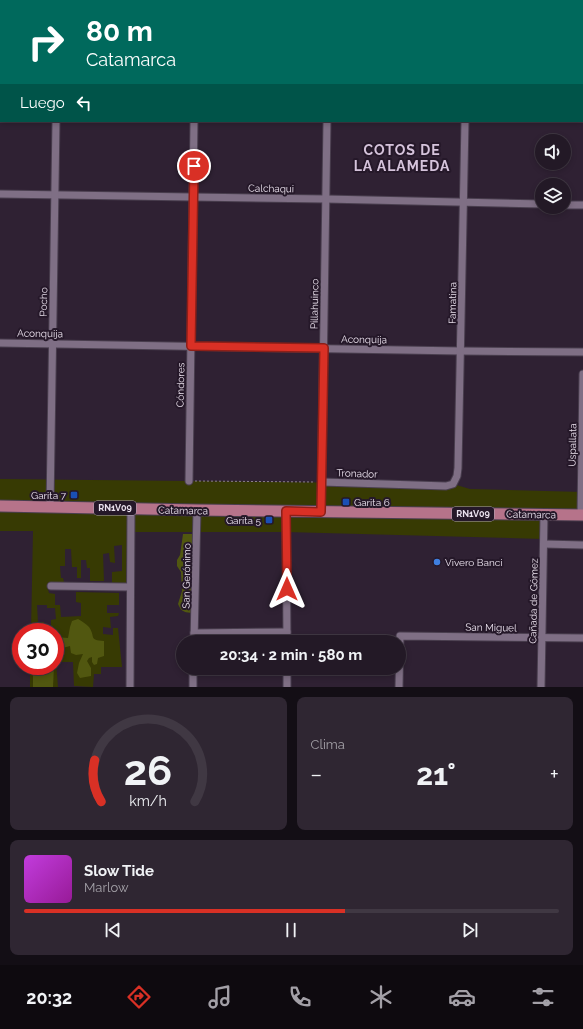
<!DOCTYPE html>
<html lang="es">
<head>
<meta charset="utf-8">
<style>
  :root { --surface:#231926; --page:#2f2632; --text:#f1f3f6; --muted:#a3a0a7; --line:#403843; --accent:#d93025 }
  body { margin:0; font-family:Raleway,sans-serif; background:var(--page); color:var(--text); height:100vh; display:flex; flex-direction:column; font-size:15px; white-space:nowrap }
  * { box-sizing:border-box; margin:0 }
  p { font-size:13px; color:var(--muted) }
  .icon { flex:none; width:22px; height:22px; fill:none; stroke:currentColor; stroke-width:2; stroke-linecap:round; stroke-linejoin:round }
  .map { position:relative; height:687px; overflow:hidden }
  .drawer { display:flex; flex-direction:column; gap:10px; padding:10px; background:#130e15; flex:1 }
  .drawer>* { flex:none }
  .banner { position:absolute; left:0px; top:0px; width:583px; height:122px; box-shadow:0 2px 6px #0003,0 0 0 1px var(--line); background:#00695c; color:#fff; overflow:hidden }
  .tools { position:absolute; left:535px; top:134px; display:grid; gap:8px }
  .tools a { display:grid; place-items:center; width:36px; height:36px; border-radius:50%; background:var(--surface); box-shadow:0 2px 6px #0003,0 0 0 1px var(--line); font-size:20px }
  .speed { position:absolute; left:12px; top:623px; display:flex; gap:8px; font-size:20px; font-weight:700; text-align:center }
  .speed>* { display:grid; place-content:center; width:52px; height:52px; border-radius:50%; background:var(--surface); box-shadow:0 2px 6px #0003,0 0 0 1px var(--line); line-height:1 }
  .speed .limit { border:6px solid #d22; background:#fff; color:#111 }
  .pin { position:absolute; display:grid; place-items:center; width:34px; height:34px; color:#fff; margin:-17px; border:2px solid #fff; border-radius:50%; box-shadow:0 1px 4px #0007 }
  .me { position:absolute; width:44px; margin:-22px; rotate:0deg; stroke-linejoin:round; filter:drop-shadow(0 0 3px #0008) }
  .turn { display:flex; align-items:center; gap:14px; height:84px; padding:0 20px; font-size:18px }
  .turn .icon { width:52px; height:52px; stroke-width:2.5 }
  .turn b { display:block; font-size:28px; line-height:34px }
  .then { display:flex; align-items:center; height:38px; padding:0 20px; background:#0003; gap:8px; font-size:15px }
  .big { font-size:30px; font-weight:700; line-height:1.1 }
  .drawer .card { flex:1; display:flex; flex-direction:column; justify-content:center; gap:6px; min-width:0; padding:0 14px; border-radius:8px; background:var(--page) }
  .drawer .dial { align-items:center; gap:0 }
  .dial svg { height:104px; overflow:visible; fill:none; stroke:var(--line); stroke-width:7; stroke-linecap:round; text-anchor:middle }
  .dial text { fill:var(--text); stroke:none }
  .song { display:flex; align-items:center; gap:12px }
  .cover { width:48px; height:48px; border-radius:6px; background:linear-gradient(135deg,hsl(290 70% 55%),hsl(300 70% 35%)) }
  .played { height:4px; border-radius:2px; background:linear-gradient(90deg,var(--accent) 60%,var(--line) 60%) }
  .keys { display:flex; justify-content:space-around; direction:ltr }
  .heat { display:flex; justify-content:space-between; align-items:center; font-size:22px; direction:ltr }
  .drawer .tiles { flex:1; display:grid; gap:10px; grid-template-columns:1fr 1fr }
  .card:last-child { grid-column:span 2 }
  .trip { position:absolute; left:176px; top:635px; width:230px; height:40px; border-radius:20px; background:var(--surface); box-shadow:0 2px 6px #0003,0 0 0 1px var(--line); font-weight:700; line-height:40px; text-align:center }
  .menu { display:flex; height:64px; justify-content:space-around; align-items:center; background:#0e0a0f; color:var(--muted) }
  .menu .icon { width:28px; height:28px }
  .menu .current { color:var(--accent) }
  .menu b { font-size:18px; color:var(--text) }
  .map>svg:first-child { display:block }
</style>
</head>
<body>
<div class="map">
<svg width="583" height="687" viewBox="0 0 583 687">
  <rect width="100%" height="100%" fill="#2f2133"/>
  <!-- green -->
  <path fill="#373a03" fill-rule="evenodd" d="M0 479 453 484 470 489 583 492V515H544V539L286 532H128L126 584H112V572L122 571V545L114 546 115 563 110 562 109 553 103 554 104 581H90V568H87L86 560H81V578H77V567H72L71 549H65V566H60L61 578H63L64 582H51L47 586 49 593 55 594V605H60L61 617 81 616V603L76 602V592L119 593V605H107V613H119L118 616 110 617 111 628 103 627V634L113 635V628H118L122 667H101V674H94L93 687 74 686 73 662H56L58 687H30V666H55V632H31L33 531H0ZM37 605H47V608H55L56 619 51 620V626L44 627V622H38Z"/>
  <!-- forest -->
  <g fill="#515710">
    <path d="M183 534H193L191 613C183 612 181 611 178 604L182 591 181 572 177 566V560L180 555Z"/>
    <path d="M78 619C82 621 86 624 89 627 96 637 88 640 104 641V656L98 658 97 664 94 665 92 662V657L89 658 87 661 91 668V676L80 678 77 673 79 663 83 654 76 655 71 653 70 646 55 650V652V637L68 638 70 627 72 621Z"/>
    <polygon points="33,666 54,666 53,687 33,687"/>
  </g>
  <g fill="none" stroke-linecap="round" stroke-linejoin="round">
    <defs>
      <g id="minor">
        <polyline points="58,1 58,0"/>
        <polyline points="196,1 196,0"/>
        <polyline points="329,1 329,0"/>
        <polyline points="467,1 467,0"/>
        <polyline points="0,40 1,40"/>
        <polyline points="582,50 583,50"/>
        <polyline points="0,194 326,199 542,204"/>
        <polyline points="564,205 583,205"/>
        <polyline points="0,343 461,351 583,352"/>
        <polyline points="189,481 194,121"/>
        <polyline points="322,482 446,486 453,484 457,476 458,468 465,121"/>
        <polyline points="50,507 56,121"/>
        <polyline points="286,511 287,642"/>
        <polyline points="321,511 327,121"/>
        <polyline points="581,515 583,374"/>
        <polyline points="544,544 583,545"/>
        <polyline points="51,586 130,587"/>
        <polyline points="194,633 287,632"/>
        <polyline points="194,642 197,510"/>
        <polyline points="287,668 287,687"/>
        <polyline points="130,687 131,508"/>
        <polyline points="193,687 193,668"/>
        <polyline points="399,687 400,636 583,638"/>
        <polyline points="541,687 544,515"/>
      </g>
      <polyline id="primary" points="0,506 197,510 583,515"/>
    </defs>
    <!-- minor casing -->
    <use href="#minor" stroke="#493e4e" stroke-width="9"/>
    <!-- primary casing -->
    <use href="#primary" stroke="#493e4e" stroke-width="13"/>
    <!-- path -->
    <g stroke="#8c808f" stroke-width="1" stroke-dasharray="2 2" stroke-linecap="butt">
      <polyline points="27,0 27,1"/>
      <polyline points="195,481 314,482"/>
    </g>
    <!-- minor -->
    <use href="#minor" stroke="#7f6f85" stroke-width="7"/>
    <!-- primary -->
    <use href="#primary" stroke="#b6738a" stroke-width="11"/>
  </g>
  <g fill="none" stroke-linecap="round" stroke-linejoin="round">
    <defs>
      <polyline id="route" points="194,166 191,346 324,348 321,512 286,511 287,589"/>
    </defs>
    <!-- route casing -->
    <use href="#route" stroke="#8d1f18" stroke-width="10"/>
    <!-- route -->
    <use href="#route" stroke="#d93025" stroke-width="7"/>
  </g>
  <!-- markers -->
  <g fill="#1a4fb4" stroke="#251829" stroke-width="1.5">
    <rect x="70" y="491" width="8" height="8" rx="2"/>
    <rect x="342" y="498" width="8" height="8" rx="2"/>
    <rect x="265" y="516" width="8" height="8" rx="2"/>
  </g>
  <circle fill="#3f7fe0" stroke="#251829" stroke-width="1.5" cx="437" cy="562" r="4"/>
  <g text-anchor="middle" stroke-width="4" stroke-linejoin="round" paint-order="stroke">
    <!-- shield labels -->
    <g fill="#251829" stroke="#b0a5b3" stroke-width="1">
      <rect x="94" y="501" width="42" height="14" rx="3"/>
      <rect x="452" y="507" width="42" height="14" rx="3"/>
    </g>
    <g font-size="9" font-weight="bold" fill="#ebe2ee">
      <text x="115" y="511">RN1V09</text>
      <text x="473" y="517">RN1V09</text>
    </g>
    <!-- street labels -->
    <g font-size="10" fill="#ebe2ee" stroke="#251829">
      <text transform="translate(271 188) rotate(1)" y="4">Calchaqui</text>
      <text transform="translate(43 302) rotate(-89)" y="4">Pocho</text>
      <text transform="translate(452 303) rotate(-89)" y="4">Famatina</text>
      <text transform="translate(314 304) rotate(-89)" y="4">Pillahuinco</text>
      <text transform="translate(40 333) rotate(1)" y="4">Aconquija</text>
      <text transform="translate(364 339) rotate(1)" y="4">Aconquija</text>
      <text transform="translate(180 385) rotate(-89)" y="4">Cóndores</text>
      <text transform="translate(572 445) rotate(-89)" y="4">Uspallata</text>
      <text transform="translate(357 473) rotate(2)" y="4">Tronador</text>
      <text transform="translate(183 510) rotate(1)" y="4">Catamarca</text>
      <text transform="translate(531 514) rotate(1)" y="4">Catamarca</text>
      <text transform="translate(186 576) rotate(-89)" y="4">San Gerónimo</text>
      <text transform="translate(533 601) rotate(-89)" y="4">Cañada de Gómez</text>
      <text transform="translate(491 627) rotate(1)" y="4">San Miguel</text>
    </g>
    <!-- poi labels -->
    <g font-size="10" fill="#ebe2ee" stroke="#251829" text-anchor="end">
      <text x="66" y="499">Garita 7</text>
      <text x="354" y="506" text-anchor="start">Garita 6</text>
      <text x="261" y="524">Garita 5</text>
      <text x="445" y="566" text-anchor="start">Vivero Banci</text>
    </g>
    <!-- district labels -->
    <g font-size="14" font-weight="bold" letter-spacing="1" fill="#d5c3db" stroke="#251829">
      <text x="402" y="155">COTOS DE<tspan x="402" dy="16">LA ALAMEDA</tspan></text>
    </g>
  </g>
</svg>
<div class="tools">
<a><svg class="icon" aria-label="sound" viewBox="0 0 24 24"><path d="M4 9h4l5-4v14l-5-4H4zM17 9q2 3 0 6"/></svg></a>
<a><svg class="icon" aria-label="layers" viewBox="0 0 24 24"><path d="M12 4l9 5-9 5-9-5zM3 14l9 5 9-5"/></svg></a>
</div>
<div class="speed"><div class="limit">30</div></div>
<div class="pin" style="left:194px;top:166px;background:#d93025"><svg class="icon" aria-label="arrive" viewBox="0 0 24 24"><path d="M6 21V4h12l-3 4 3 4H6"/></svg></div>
<svg class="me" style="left:287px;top:589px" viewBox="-20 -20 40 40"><path d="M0-17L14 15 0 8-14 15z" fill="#d93025" stroke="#fff" stroke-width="4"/></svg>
<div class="trip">20:34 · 2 min · 580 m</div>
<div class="banner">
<div class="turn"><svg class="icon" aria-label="right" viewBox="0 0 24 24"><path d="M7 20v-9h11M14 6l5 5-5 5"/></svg><div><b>80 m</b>Catamarca</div></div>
<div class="then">Luego<svg class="icon" aria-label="left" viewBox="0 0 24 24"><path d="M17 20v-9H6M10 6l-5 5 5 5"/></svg></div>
</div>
</div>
<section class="drawer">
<div class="tiles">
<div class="card dial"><svg viewBox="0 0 100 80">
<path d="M14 69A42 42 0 1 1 86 69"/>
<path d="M14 69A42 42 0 0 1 9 37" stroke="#d93025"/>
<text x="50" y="56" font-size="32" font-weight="700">26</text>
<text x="50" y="72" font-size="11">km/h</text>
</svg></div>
<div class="card"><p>Clima</p>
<div class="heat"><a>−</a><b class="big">21°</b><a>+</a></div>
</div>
<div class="card">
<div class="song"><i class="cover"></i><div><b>Slow Tide</b><p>Marlow</p></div></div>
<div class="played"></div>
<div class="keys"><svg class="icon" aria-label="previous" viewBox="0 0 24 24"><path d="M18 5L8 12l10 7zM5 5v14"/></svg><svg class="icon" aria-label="pause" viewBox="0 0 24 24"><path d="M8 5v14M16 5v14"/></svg><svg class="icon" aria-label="next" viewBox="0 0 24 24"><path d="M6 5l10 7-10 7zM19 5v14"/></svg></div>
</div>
</div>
</section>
<nav class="menu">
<b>20:32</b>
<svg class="icon current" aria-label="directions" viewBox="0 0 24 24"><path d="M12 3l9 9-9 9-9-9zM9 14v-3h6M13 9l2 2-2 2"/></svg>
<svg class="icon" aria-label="music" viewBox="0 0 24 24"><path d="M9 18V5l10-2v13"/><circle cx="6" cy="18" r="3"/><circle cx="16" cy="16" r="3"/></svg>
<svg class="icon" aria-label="phone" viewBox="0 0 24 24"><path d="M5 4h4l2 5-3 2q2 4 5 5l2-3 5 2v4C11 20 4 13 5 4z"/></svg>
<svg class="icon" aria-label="climate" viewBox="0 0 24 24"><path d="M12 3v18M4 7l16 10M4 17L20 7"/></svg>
<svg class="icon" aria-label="car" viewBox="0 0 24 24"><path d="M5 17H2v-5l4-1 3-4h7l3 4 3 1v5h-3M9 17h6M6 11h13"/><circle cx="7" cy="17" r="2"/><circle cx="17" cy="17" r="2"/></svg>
<svg class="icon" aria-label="filters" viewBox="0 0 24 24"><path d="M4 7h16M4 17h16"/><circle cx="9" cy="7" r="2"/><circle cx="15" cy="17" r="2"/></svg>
</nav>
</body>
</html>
